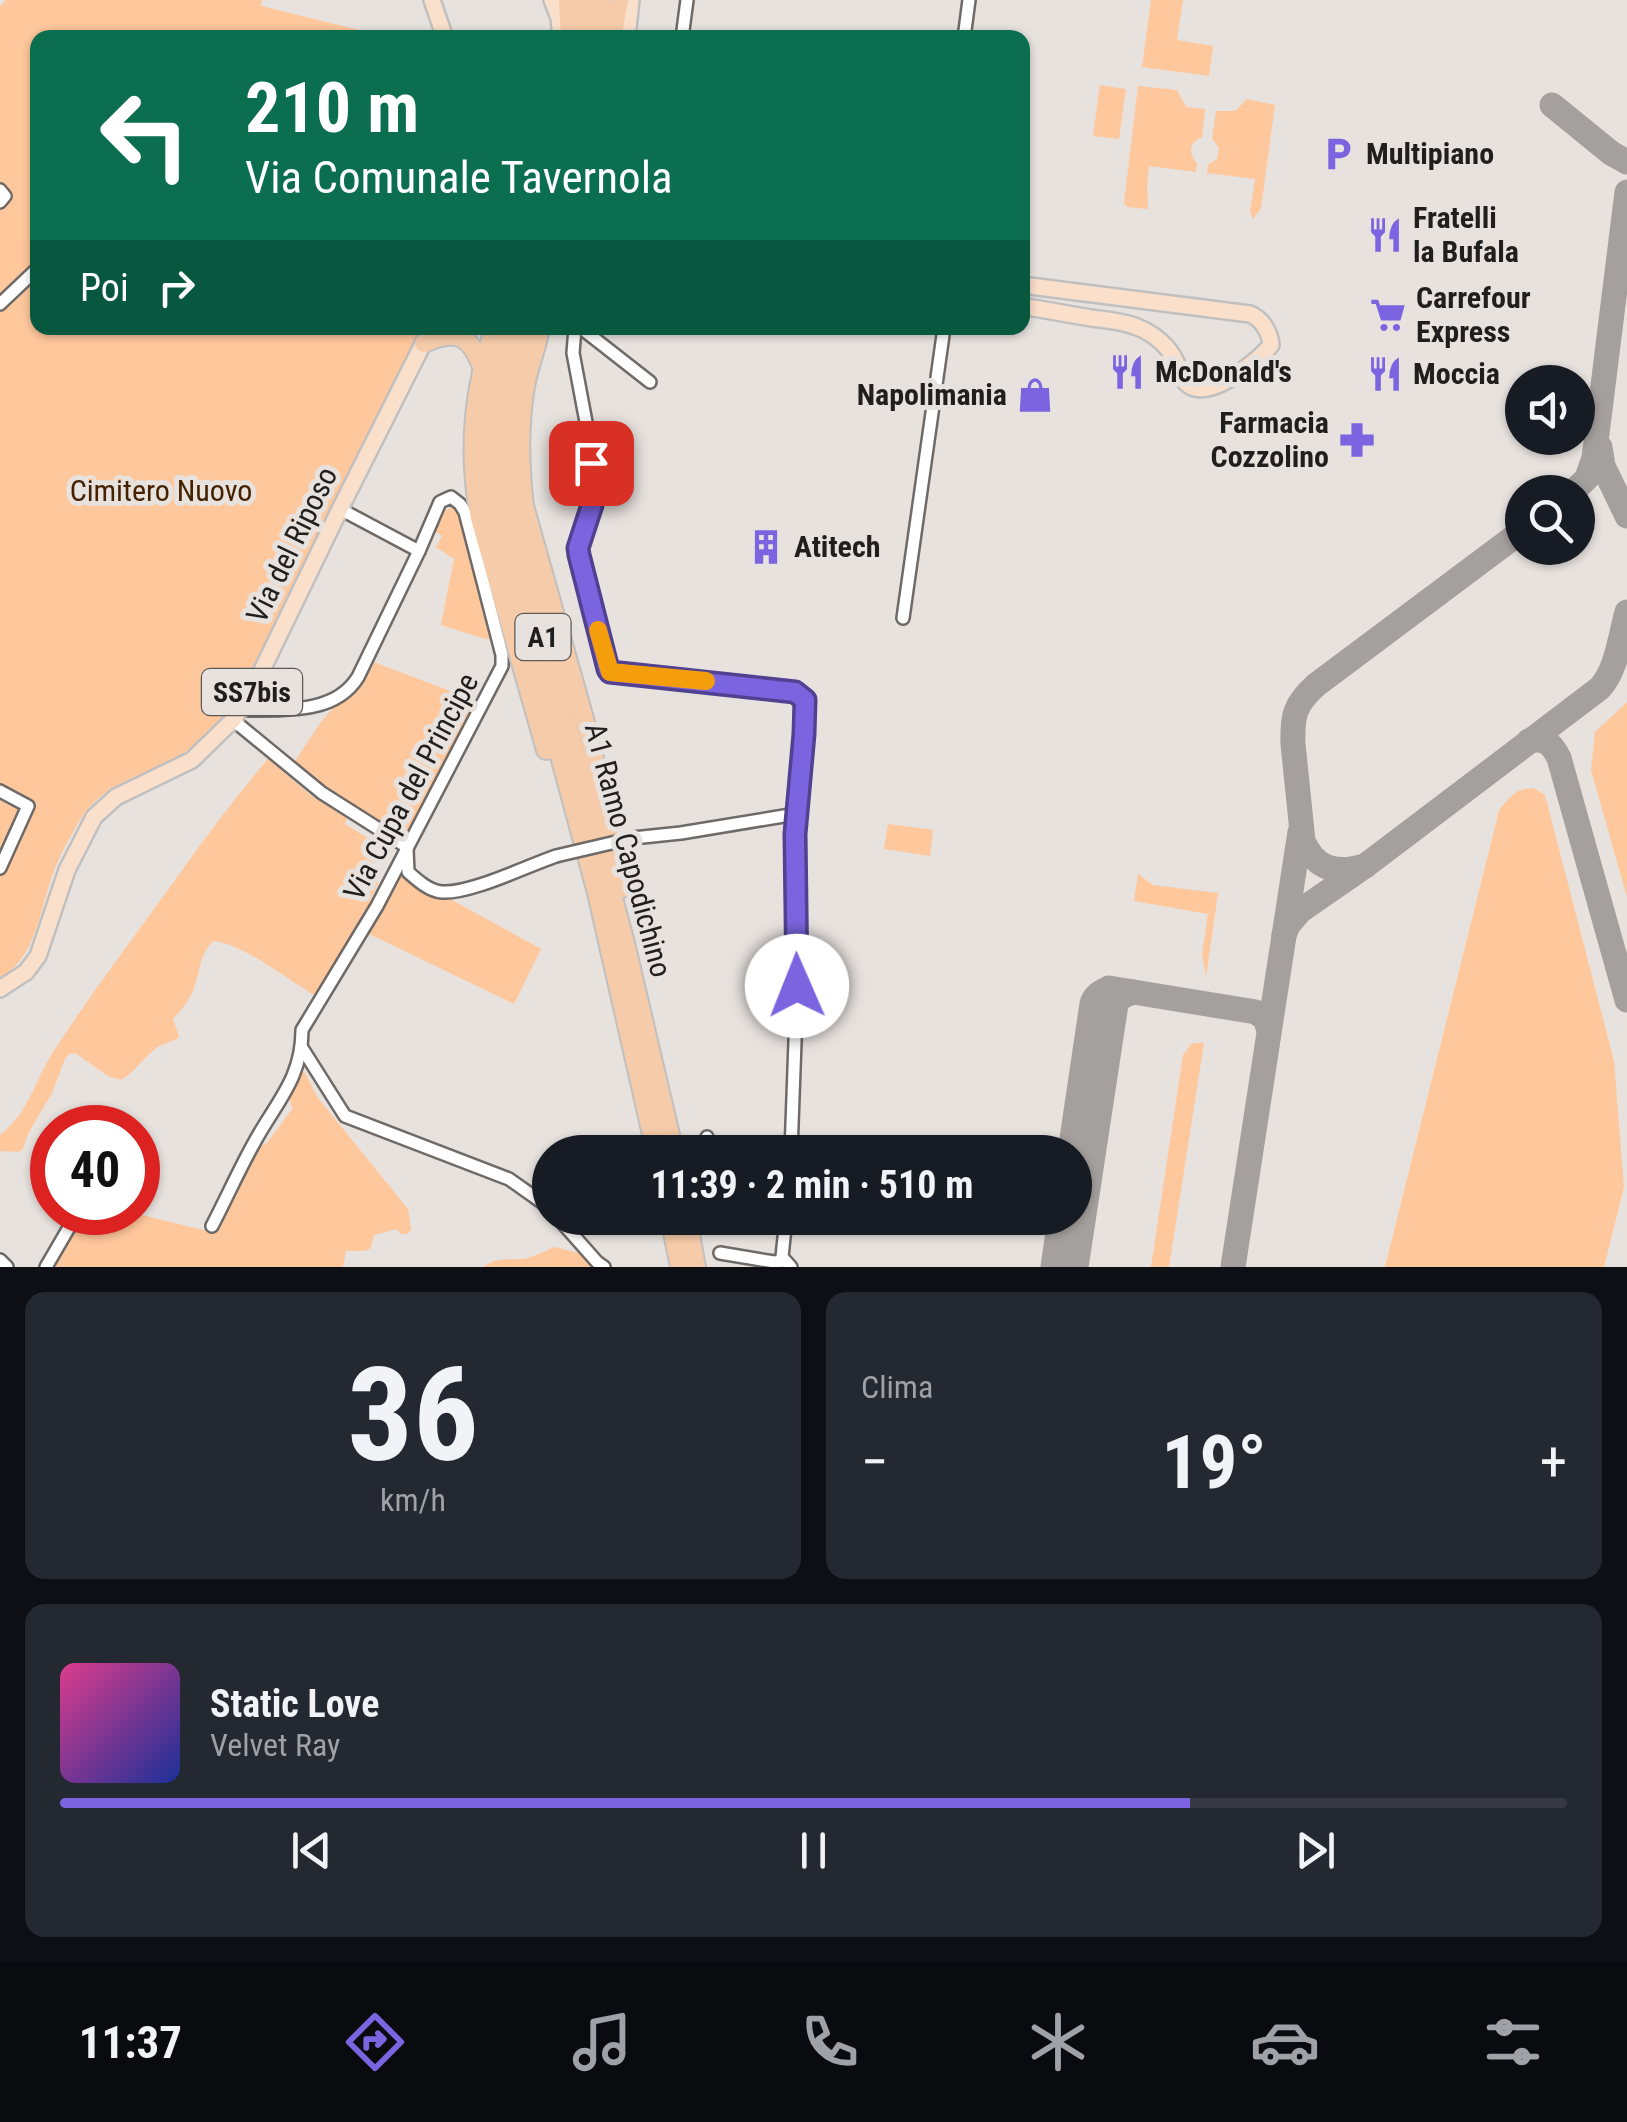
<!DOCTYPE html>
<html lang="it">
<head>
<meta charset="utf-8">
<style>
  :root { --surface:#171b24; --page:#242831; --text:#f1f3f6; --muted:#9ea1a6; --line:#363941; --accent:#7b64df }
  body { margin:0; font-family:"Roboto Condensed",sans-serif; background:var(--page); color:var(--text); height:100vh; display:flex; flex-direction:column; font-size:38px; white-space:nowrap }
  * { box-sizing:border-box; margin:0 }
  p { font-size:32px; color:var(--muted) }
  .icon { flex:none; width:55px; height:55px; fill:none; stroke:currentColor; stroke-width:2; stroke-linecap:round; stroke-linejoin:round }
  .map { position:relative; height:1267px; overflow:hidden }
  .drawer { display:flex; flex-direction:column; gap:25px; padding:25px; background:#0d0f14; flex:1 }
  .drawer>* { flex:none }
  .banner { position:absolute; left:30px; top:30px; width:1000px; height:305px; border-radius:20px; box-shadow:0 2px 8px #0004; background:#0b6e4f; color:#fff; overflow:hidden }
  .fabs { position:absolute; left:1505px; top:365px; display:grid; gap:20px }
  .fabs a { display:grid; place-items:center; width:90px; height:90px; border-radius:50%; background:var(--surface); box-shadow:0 2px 8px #0004; font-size:50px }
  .speed { position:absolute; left:30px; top:1105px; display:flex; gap:20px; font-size:50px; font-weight:700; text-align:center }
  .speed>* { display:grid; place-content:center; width:130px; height:130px; border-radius:50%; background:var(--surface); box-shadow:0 2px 8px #0004; line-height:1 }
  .speed .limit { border:15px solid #d22; background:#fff; color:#111 }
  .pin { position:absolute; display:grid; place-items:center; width:85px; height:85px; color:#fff; margin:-42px; border-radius:20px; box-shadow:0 5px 15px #0006 }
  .me { position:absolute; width:110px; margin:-55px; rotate:359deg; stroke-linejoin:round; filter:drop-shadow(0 0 8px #0008) }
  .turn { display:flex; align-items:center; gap:35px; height:210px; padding:0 50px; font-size:45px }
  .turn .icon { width:130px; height:130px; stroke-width:2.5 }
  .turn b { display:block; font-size:70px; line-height:85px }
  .then { display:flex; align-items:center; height:95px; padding:0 50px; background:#0003; gap:20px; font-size:38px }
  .big { font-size:75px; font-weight:700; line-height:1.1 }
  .drawer .tile { flex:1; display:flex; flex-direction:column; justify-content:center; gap:15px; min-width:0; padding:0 35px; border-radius:20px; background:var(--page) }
  .drawer .dial { align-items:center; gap:0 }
  .dial b { font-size:130px; line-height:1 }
  .song { display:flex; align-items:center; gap:30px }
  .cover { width:120px; height:120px; border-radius:15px; background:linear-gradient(135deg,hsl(330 70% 55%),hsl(230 70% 35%)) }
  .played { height:10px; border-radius:5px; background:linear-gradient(90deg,var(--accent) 75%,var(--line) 75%) }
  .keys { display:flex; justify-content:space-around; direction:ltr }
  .heat { display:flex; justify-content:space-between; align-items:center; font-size:55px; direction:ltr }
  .drawer .tiles { flex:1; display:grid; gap:25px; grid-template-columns:1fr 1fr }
  .tile:last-child { grid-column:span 2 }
  .trip { position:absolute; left:532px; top:1135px; width:560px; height:100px; border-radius:50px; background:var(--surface); box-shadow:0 2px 8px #0004; font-weight:700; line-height:100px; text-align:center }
  .menu { display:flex; height:160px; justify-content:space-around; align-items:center; background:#090b0e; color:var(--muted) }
  .menu .icon { width:70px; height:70px }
  .menu .current { color:var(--accent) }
  .menu b { font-size:45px; color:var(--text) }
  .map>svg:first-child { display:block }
</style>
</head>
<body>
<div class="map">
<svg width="1627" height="1267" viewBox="0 0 1627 1267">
  <rect width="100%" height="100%" fill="#e7e2de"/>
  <!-- green -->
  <g fill="#ffc79c">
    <path d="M6 0H262L261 6 388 37 38 38V328H421L231 711C215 727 198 744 179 756 145 776 105 782 82 817 72 833 61 853 54 871 39 909 38 956 0 978V6Z"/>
    <polygon points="1151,0 1183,0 1177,40 1213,46 1209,76 1142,67"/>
    <polygon points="1100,85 1126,89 1119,139 1093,136"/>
    <path d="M1138 86 1177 90 1186 107 1205 109 1202 137C1188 143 1189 154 1197 163L1196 172 1149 166 1147 185 1148 209 1127 207 1124 203Z"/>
    <polygon points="1247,99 1275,105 1261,208 1253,219 1250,211 1255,179 1207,173 1208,165 1217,159 1219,149 1212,138 1216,111 1235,111"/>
    <polygon points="449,508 454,508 461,519 494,639 485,639 441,625 454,559 436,547 442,536 433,529 440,515"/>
    <polygon points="371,661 482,703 406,838 328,790 293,764 320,723 342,698 359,686"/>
    <polygon points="1627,702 1627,897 1591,770 1595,732"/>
    <path d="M268 759 309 794 347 818 345 824 384 848 369 872 379 882 369 901 374 906 317 997C290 981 242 943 213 941 202 952 201 963 197 978 193 995 185 1007 173 1019L179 1037C172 1043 162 1043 155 1049 142 1059 135 1072 121 1080L108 1076 75 1053 69 1054 65 1059 52 1093 29 1132 23 1149 18 1152 0 1151V1135C30 1111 34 1082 53 1052 88 998 127 946 165 894 198 848 231 802 268 759Z"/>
    <path d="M1533 788 1545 795 1614 1061 1624 1187 1604 1267H1385L1499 811C1509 797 1515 789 1533 788Z"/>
    <polygon points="888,824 933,830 930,856 884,849"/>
    <polygon points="401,874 414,884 445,896 541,949 514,1004 367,933 397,875"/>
    <polygon points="1138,874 1153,885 1218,893 1206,977 1202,954 1208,914 1134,901"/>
    <polygon points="1192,1043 1204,1043 1169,1267 1151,1267 1183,1055"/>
    <polygon points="294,1065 305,1073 318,1098 408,1209 411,1229 407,1234 401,1234 397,1229 374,1235 371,1248 365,1251 346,1251 343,1267 52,1267 80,1224 93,1213 134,1213 203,1230 215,1229 243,1153 267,1143 292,1109 286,1080"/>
    <path d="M554 1247 579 1253 595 1267H483C497 1256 511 1261 527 1258 536 1256 545 1251 554 1247Z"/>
  </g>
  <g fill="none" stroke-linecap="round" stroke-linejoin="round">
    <!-- taxiway -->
    <g stroke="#a4a09d" stroke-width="25">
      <polyline points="1552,105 1611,153 1627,162"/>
      <polyline points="1600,447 1603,466 1627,516"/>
      <polyline points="1573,492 1587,478 1594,458 1627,192"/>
      <path d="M1529 741C1545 737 1552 744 1559 758L1627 1000"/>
      <path d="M1365 866C1336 874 1316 870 1303 841L1293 744C1292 715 1295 704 1316 685L1522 531"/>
      <path d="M1284 935 1288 925 1300 911 1365 866 1600 688C1617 669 1620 637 1627 612"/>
      <path d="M1070 1152 1092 1004C1094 995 1101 992 1109 988L1256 1012 1265 1019 1269 1030"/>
      <polyline points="1053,1267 1060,1218"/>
      <polyline points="1076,1267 1116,1004 1121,997 1133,992"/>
      <polyline points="1233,1267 1300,832"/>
    </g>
    <defs>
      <g id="minor">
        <polyline points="682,38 687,0"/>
        <polyline points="964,38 969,0"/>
        <polyline points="0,190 5,196 0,202"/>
        <polyline points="0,304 38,268"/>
        <polyline points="575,328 573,353 586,422 592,491 589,519 578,548 579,555 608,669 611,671 795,692 805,700 804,734 795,834 797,986 791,1152"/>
        <polyline points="581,328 650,382"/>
        <polyline points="903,618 944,328"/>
        <path d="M240 710C280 709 334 716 358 677L419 551"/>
        <path d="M233 720 322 793 404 845 407 849 408 872C417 880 429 891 442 892 470 894 527 866 556 856"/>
        <polyline points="0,791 28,806 0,868"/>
        <polyline points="633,838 681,833 796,814"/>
        <polyline points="302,1048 345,1116 509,1179 550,1208"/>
        <polyline points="707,1137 708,1152"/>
        <polyline points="558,1218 597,1262 604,1267"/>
        <polyline points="748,1218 785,1225"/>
        <polyline points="786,1218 782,1257 791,1267"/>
        <path d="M212 1226C226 1199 239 1170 254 1143 276 1102 302 1079 302 1030L377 906 502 666V655L465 512 460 504 451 497 440 502 419 551 340 509"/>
        <polyline points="720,1253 774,1262 785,1261"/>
        <polyline points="0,1260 7,1267"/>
        <polyline points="46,1267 78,1212"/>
      </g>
      <g id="major">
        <polyline points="432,0 445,38"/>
        <polyline points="552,0 559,18 561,38"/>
        <polyline points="627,38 631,0"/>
        <path d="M1022 285 1250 314C1262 319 1270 332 1271 345 1258 361 1207 404 1186 383 1181 378 1179 368 1176 362 1169 346 1153 333 1137 327 1123 321 1106 320 1091 318 1068 314 1045 310 1022 306"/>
        <polyline points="0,989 26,972 38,956 67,870 94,817 116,797 192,760 233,720 251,693 340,509 431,328"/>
      </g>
      <g id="highway">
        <polyline points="568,0 570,38"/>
        <polyline points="584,0 585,38"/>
        <polyline points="600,0 601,38"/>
        <polyline points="612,38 619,0"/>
        <path d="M495 328C473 389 468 454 480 518L546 750"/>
        <path d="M509 328C489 393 483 448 495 516L597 893 656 1152"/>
        <path d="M526 328C506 389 499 448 510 512L625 943 674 1152"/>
        <path d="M540 328C537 346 530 363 526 381 518 423 519 464 524 506L590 740 622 888"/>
        <path d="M424 343C455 329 470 334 482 367"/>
        <polyline points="670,1218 680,1267"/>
        <polyline points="687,1218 696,1267"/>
      </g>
    </defs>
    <!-- minor casing -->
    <use href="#minor" stroke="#6e6a67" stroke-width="16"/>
    <!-- major casing -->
    <use href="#major" stroke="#c1c0c0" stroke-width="20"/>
    <!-- highway casing -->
    <use href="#highway" stroke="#c1c0c0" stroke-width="22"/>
    <!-- minor -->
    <use href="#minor" stroke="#fff" stroke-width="11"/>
    <!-- major -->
    <use href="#major" stroke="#fae0cb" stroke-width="15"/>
    <!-- highway -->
    <use href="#highway" stroke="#f6cba9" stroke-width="18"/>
    <defs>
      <polyline id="minor-bridge" points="556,856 633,838"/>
    </defs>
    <!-- minor-bridge casing -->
    <use href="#minor-bridge" stroke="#6e6a67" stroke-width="16" stroke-linecap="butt"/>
    <!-- minor-bridge -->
    <use href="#minor-bridge" stroke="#fff" stroke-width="11"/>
  </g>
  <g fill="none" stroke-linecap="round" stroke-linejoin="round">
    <defs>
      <polyline id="route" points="591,463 592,505 578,548 579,555 608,669 610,672 795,692 805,700 804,734 795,834 797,986"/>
    </defs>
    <!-- route casing -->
    <use href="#route" stroke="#504191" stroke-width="25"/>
    <!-- route -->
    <use href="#route" stroke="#7b64df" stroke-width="18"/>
    <!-- slow -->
    <polyline stroke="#f59e0b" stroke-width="18" points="598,630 610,672 706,681"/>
  </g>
  <!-- icons -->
  <defs>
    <symbol id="parking-bare" viewBox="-9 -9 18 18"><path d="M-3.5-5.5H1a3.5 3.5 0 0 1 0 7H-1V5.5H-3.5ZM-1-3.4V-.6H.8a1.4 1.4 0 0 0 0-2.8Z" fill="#7b64df" stroke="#e7e2de" stroke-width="2.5" paint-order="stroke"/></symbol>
    <symbol id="restaurant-bare" viewBox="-9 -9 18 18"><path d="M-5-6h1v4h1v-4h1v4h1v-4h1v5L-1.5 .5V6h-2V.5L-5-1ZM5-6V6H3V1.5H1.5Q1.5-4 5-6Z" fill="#7b64df" stroke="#e7e2de" stroke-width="2.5" paint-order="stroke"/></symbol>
    <symbol id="supermarket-bare" viewBox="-9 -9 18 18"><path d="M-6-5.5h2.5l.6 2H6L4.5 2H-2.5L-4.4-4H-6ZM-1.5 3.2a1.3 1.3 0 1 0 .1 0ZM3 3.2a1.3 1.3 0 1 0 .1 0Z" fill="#7b64df" stroke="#e7e2de" stroke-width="2.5" paint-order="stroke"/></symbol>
    <symbol id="shop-bare" viewBox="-9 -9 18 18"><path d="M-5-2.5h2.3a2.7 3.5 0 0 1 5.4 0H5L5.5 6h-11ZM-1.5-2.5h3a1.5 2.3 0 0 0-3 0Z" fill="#7b64df" stroke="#e7e2de" stroke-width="2.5" paint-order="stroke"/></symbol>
    <symbol id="pharmacy-bare" viewBox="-9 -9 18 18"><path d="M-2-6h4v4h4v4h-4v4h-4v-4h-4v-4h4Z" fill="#7b64df" stroke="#e7e2de" stroke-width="2.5" paint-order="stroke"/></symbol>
    <symbol id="building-bare" viewBox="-9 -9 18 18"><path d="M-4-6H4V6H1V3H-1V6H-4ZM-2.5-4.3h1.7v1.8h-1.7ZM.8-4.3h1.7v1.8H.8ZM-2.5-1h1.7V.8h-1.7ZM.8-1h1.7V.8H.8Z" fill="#7b64df" stroke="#e7e2de" stroke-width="2.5" paint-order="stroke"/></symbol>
  </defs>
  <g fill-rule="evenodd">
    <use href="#parking-bare" x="1313" y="129" width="50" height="50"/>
    <use href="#restaurant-bare" x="1360" y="210" width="50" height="50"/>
    <use href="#supermarket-bare" x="1363" y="290" width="50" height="50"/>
    <use href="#restaurant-bare" x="1102" y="347" width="50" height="50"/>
    <use href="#restaurant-bare" x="1360" y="349" width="50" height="50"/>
    <use href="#shop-bare" x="1010" y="370" width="50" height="50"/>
    <use href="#pharmacy-bare" x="1332" y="415" width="50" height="50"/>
    <use href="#building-bare" x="741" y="522" width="50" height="50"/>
  </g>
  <g text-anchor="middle" stroke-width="10" stroke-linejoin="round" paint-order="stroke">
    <!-- shield labels -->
    <g fill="#e7e2de" stroke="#5c5a57" stroke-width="2.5">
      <rect x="515.5" y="614" width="55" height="46" rx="8"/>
      <rect x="202" y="669" width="100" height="46" rx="8"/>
    </g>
    <g font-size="28" font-weight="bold" fill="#201f1d">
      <text x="543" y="647">A1</text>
      <text x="252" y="702">SS7bis</text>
    </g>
    <!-- poi labels -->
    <g font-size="30" font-weight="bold" fill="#201f1d" stroke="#e7e2de" text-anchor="start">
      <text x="1366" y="164">Multipiano</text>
      <text x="1413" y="228">Fratelli<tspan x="1413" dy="34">la Bufala</tspan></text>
      <text x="1416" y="308">Carrefour<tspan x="1416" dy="34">Express</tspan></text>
      <text x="1155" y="382">McDonald's</text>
      <text x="1413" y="384">Moccia</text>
      <text x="1007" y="405" text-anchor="end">Napolimania</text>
      <text x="1329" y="433" text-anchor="end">Farmacia<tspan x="1329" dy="34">Cozzolino</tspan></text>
      <text x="794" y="557">Atitech</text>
    </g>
    <!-- park labels -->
    <g font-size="30" fill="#452100" stroke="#e7e2de">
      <text x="161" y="501">Cimitero Nuovo</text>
    </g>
    <!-- street labels -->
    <g font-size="30" fill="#201f1d" stroke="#e7e2de">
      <text transform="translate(292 545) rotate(-64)" y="10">Via del Riposo</text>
      <text transform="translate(411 787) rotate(-62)" y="10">Via Cupa del Principe</text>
      <text transform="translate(628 850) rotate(75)" y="10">A1 Ramo Capodichino</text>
    </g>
  </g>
</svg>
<div class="fabs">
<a><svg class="icon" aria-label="sound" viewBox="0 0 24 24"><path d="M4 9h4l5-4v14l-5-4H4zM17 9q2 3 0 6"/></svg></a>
<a><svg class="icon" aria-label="search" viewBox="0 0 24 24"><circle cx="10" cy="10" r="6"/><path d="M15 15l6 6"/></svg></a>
</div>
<div class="speed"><div class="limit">40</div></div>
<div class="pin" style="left:591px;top:463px;background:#d93025"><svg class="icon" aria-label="arrive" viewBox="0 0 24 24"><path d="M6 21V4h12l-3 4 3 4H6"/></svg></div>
<svg class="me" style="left:797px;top:986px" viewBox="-20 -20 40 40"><circle r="19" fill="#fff"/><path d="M0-13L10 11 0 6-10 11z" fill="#7b64df"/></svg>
<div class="trip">11:39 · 2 min · 510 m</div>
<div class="banner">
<div class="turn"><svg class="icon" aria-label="left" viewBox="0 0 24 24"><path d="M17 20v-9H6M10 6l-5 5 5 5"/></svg><div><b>210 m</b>Via Comunale Tavernola</div></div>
<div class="then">Poi<svg class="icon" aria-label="right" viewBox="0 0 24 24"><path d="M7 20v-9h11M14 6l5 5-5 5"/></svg></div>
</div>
</div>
<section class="drawer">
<div class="tiles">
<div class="tile dial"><b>36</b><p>km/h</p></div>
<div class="tile"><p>Clima</p>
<div class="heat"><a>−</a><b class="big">19°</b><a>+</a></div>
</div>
<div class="tile">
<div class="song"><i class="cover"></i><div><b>Static Love</b><p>Velvet Ray</p></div></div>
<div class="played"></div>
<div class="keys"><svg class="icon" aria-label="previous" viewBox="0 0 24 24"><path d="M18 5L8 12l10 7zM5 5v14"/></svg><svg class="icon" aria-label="pause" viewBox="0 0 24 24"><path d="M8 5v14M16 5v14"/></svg><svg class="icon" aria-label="next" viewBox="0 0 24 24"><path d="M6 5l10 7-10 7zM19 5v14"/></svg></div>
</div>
</div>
</section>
<nav class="menu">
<b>11:37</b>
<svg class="icon current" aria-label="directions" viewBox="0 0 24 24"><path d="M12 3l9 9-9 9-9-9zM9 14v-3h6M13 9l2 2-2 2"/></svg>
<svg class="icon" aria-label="music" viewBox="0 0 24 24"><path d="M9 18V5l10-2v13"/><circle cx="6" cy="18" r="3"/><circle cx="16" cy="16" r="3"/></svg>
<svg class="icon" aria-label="phone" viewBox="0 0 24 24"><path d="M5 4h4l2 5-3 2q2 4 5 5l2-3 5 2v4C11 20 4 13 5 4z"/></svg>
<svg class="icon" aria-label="climate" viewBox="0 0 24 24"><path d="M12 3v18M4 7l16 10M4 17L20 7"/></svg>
<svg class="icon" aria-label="car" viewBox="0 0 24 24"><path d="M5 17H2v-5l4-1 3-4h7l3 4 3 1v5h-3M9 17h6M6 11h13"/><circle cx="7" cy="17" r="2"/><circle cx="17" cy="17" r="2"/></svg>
<svg class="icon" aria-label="filters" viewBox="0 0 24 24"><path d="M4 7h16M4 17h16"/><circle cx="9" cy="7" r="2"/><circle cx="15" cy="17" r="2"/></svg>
</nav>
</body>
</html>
